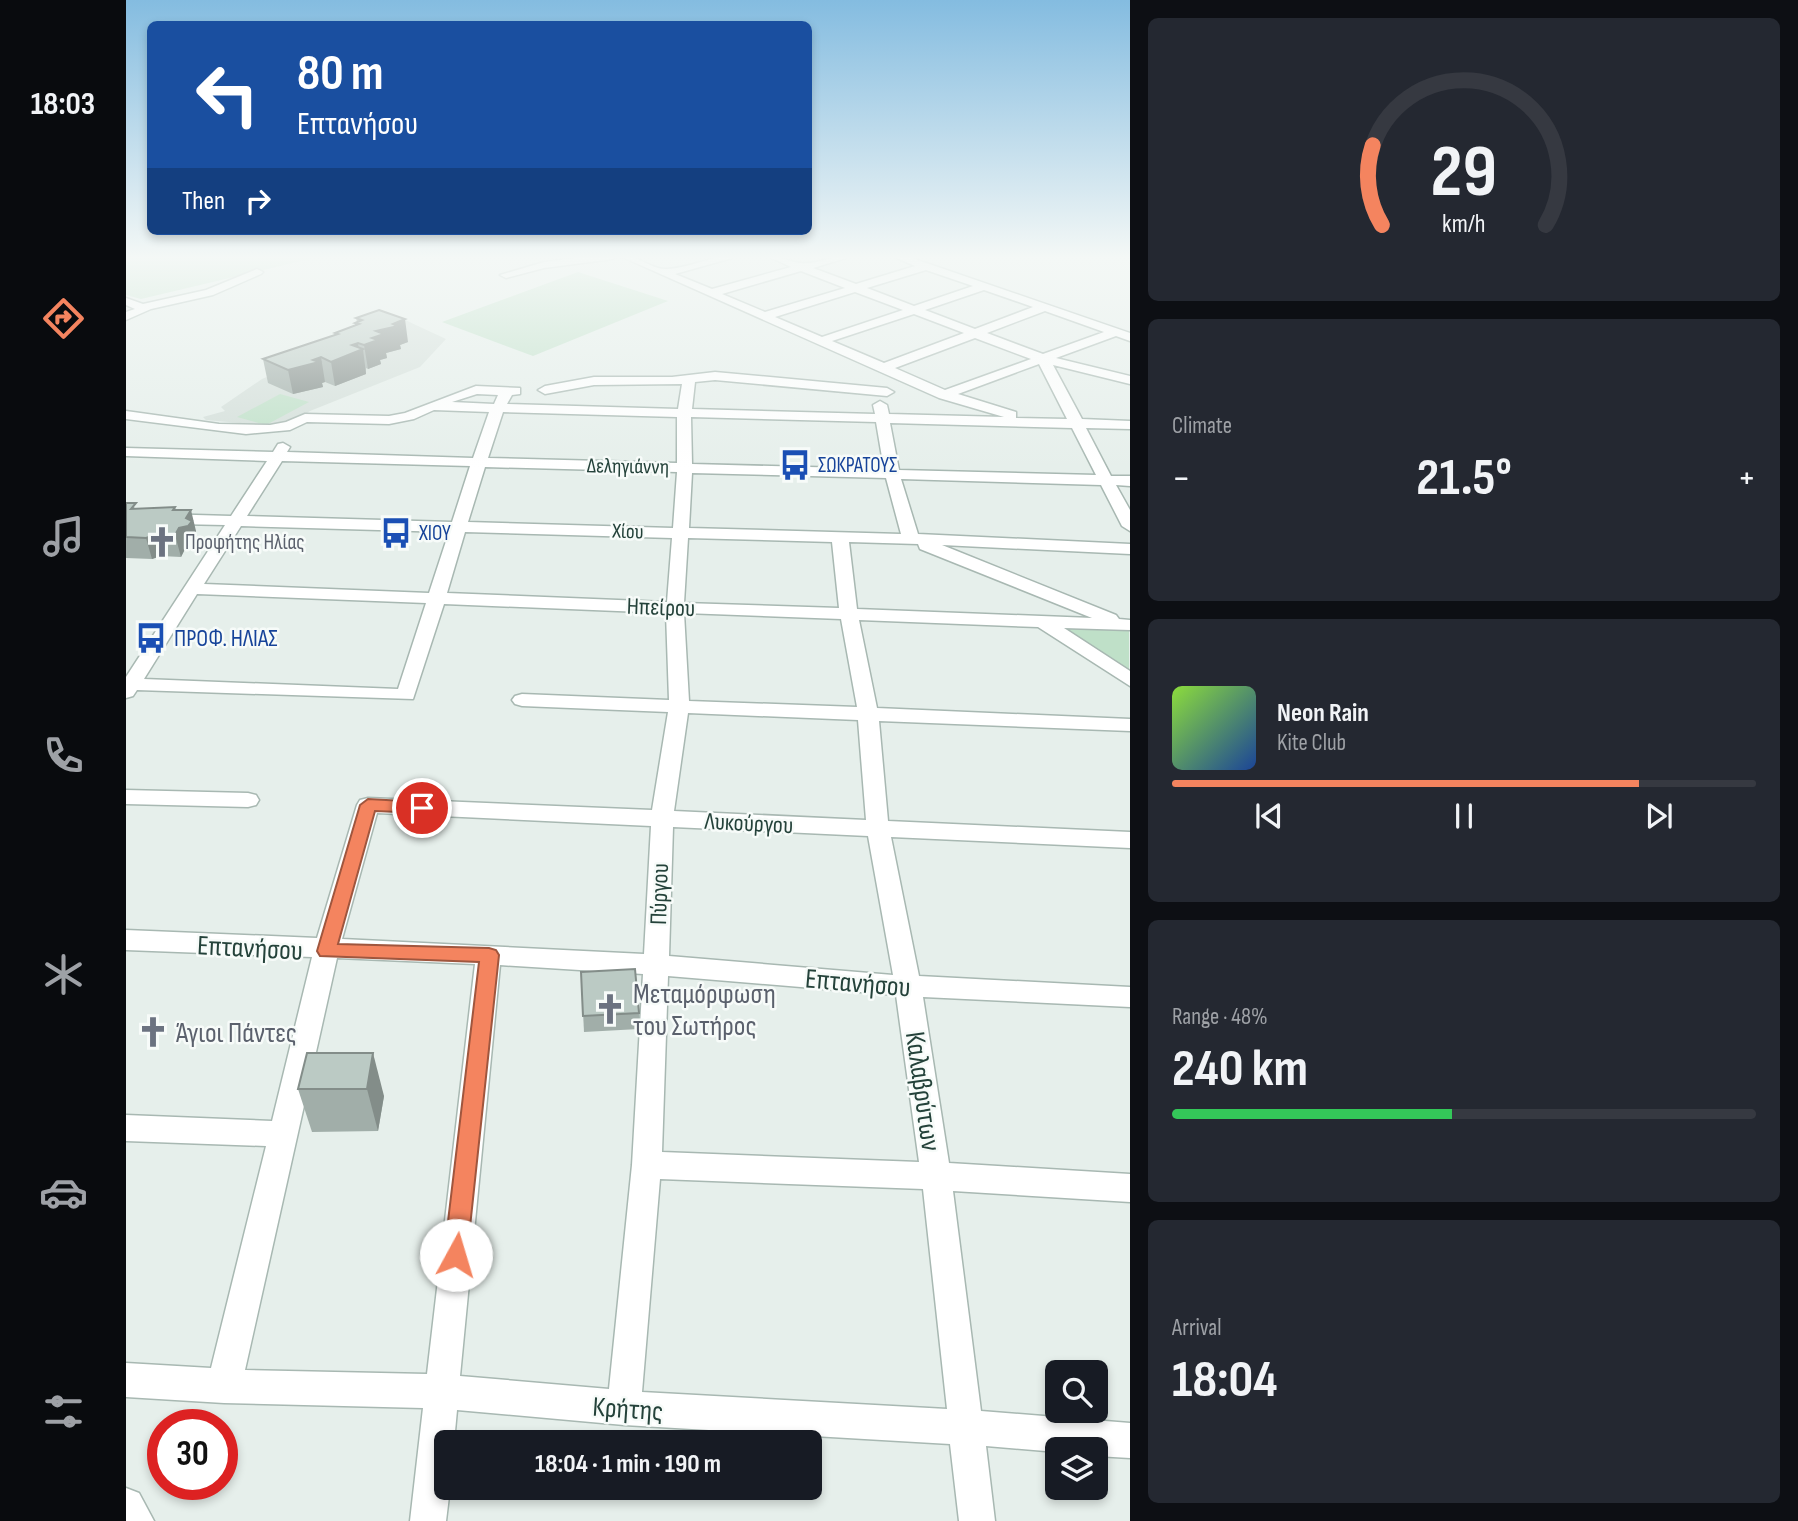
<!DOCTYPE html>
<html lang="en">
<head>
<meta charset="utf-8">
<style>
  :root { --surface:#171b24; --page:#242831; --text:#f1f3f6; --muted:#9ea1a6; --line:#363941; --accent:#f4845f }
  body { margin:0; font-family:"Sofia Sans Condensed",sans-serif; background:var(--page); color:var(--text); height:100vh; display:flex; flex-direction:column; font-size:26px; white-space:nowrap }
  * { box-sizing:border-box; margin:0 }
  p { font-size:23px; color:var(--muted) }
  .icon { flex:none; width:38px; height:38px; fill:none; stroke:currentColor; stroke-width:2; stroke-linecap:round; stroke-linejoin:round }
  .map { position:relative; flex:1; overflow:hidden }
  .panel { display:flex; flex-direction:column; gap:18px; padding:18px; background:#0d0f14; width:668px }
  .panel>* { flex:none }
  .banner { position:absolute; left:21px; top:21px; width:665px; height:214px; border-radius:10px; box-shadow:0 4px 10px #0003; background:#1a4fa0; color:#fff; overflow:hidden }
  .buttons { position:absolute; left:919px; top:1360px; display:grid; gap:14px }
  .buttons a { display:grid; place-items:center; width:63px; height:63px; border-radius:10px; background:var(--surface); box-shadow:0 4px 10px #0003; font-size:35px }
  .speed { position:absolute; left:21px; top:1409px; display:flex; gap:14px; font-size:35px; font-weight:700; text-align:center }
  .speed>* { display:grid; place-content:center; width:91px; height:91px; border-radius:50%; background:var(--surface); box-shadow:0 4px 10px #0003; line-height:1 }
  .speed .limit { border:10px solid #d22; background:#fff; color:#111 }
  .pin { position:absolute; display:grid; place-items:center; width:60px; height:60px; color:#fff; margin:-30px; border:4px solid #fff; border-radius:50%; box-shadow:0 2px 7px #0007 }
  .me { position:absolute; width:77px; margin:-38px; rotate:6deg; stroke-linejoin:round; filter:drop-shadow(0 0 5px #0008) }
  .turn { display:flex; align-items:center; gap:24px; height:147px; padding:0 35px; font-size:32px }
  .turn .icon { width:91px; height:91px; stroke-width:2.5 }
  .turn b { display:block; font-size:49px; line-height:60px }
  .then { display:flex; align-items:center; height:66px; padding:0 35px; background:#0003; gap:14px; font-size:26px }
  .big { font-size:52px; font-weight:700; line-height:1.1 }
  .panel .widget { flex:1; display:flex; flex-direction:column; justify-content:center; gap:10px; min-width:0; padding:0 24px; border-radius:10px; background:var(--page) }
  .panel .dial { align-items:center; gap:0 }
  .dial svg { height:182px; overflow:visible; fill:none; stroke:var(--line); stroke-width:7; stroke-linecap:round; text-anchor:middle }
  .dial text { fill:var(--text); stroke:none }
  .song { display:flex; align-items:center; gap:21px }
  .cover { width:84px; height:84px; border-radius:10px; background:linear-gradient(135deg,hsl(90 70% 55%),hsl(220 70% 35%)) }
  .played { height:7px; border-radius:4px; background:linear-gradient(90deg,var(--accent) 80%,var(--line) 80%) }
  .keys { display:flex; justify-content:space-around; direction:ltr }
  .heat { display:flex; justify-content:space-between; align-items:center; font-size:38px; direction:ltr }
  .charge { height:10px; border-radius:5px; background:linear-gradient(90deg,#34c759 48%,var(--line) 0) }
  .trip { position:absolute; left:308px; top:1430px; width:388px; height:70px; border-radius:10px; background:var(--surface); box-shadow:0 4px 10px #0003; font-weight:700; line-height:70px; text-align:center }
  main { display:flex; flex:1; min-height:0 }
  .tabs { display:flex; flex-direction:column; width:126px; justify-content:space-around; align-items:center; background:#090b0e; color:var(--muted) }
  .tabs .icon { width:49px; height:49px }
  .tabs .selected { color:var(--accent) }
  .tabs b { font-size:32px; color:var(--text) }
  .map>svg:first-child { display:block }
</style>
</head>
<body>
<main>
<nav class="tabs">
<b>18:03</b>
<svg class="icon selected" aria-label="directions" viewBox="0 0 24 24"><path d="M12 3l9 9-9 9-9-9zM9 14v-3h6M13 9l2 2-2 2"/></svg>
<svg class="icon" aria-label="music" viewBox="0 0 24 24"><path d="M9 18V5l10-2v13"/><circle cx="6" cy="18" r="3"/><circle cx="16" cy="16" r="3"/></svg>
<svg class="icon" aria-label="phone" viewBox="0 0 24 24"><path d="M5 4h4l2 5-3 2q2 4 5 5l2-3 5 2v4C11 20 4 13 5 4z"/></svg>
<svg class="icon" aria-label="climate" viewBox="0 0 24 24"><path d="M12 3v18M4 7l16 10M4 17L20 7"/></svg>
<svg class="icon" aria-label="car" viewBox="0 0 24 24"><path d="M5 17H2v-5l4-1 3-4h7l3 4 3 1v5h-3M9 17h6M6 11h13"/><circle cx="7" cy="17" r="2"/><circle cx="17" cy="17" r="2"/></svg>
<svg class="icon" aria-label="filters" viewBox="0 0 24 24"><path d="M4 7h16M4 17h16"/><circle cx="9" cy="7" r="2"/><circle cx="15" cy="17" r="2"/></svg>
</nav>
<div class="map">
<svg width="1004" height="1521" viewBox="0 0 1004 1521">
  <rect width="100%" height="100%" fill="#e6efeb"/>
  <!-- built -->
  <polygon fill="#d4dfda" points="277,319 320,339 294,367 184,411 174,418 146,426 80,420 77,417 99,411 95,407 136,379"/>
  <!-- green -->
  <g fill="#bfe0c8">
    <polygon points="0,256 196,256 15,299 0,295"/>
    <polygon points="452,272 542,301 407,356 316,322"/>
    <polygon points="154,394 183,402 140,425 111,417"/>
    <polygon points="931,626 1003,631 1003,673"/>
  </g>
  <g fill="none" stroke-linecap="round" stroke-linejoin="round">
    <defs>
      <g id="minor">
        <polygon points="466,256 492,256 487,259 418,268 380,278 374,275 418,262"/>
        <path d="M494 256C511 254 525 270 541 269 564 268 584 256 607 256L606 258 549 274 586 289 665 267 641 256C654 256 663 262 675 263 687 265 707 256 721 256L720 258 687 268 730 284 789 266 766 256H780L1004 333V341L990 336 930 358 1004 376V384L927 365 956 419 1004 421V429L960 428 985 476H1004V486L990 485 1004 510V531L996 526 975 485 775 479 792 534 1004 544V554L816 545 990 615 993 619 1004 620V630L938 628 1004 671V686L912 627 733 620 751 708 1004 719V731L753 721 762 821 1004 832V848L765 837 793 976 1004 987V1007L797 997 823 1163 1004 1174V1202L827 1191 855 1411 1004 1423V1458L970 1456V1449H931V1452L860 1446 869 1521H833L824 1444 498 1425 331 1410 328 1442H320V1488H324L320 1521H284L297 1408 98 1403 0 1397V1363L85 1368 140 1146 0 1141V1115L146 1121 186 957 0 950V930L191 938 231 805 234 800 242 798 526 810 542 712 396 706 389 704 386 700 389 696 396 694 543 700 540 613 318 604 287 699 11 690 7 696 0 698V677L99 525 0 523V513L105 516 141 461 0 456V448L147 452 152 444 157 443 164 447 161 452 347 458 363 412 308 410 288 419 263 424 181 422 164 430 120 434 0 419V411L93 424 144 425 160 422 179 414 263 416 279 413 350 386 394 388V394L386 395 381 404 552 409 556 384 468 385 419 394 412 390 419 386 468 377H546L589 372 761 388 768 392 761 396 589 380 569 382 566 409 749 414 747 405 754 401 761 405 763 414 878 417 813 398ZM800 270 847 286 788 306 741 288ZM675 271 719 288 639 312 596 294ZM858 290 907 307 849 329 799 310ZM729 292 777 310 696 337 649 317ZM919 311 978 332 917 354 861 333ZM788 314 838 333 758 363 706 341ZM849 338 905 359 819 390 769 368ZM913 364 941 419 890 418V412L832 394ZM351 394 372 395 368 404 326 402ZM377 412 551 417V463L362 458ZM565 417 750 422 758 469 566 464ZM764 423 946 428 970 475 773 470ZM156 461 344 466 326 522 121 516ZM359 467 551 472 547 528 342 522ZM566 473 760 478 775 534 563 528ZM115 526 323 532 303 593 78 584ZM339 532 546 538 541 602 321 593ZM562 538 706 542 713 608 558 603ZM723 542 792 544 794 549 966 618 731 609ZM71 594 300 603 272 689 18 679ZM558 613 715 619 731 707 563 701ZM562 713 732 720 740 820 548 811ZM251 813 525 826 518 954 216 939ZM547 827 742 836 767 975 543 956ZM211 958 349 964 301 1374 119 1370ZM374 965 517 974 506 1165 483 1389 334 1376ZM542 976 770 995 793 1162 536 1152ZM534 1179 797 1189 821 1409 516 1392Z"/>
        <polygon points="131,269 137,272 135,274 87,295 25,309 0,320 0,312 9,309 0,305 0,298 17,304 80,290"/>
        <polygon points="0,790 122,793 130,795 133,800 130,805 122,807 0,804"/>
        <polygon points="0,1488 13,1493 28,1521 0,1521"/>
      </g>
    </defs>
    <!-- minor casing -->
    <use href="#minor" stroke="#a8b8b2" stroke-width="3"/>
    <!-- minor -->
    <use href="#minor" fill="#fff" fill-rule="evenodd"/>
  </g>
  <!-- wall -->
  <g fill="#a1aea9">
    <polygon points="230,318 282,342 274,345 275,349 260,353 261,358 254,360 255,364 242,369 240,368 240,374 209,386 199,382 196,383 197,387 167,394 142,383 137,359 210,335 209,333 229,326 229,323 231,322"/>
    <polygon points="0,503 11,509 49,510 70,531 69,533 72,542 68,547 59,549 55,557 35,556 26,559 0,558"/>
    <polygon points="455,972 513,1013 513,1029 458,1032"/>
    <polygon points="181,1053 258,1096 252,1131 186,1132 172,1089"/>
  </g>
  <!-- shaded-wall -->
  <g fill="#838d89">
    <polygon points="279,319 282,342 274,345 275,349 260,353 261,358 254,360 255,364 242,369 238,345 246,338 250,331"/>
    <polygon points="232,343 233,351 237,349 240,374 209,386 205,362 226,345"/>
    <polygon points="195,357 199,382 196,383 197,387 167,394 162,370"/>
    <polygon points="49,507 54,527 65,510 70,531 69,533 72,542 68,547 59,549 55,557 49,535 47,510"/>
    <polygon points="29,535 35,556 26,559 20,538"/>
    <polygon points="247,1053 258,1096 252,1131 241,1089"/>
  </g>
  <!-- building -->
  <g fill="#bbcac4" stroke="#838d89" stroke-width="2">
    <polygon points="253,310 279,319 267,324 272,326 250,331 258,334 246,338 252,340 238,345 232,343 226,345 237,349 205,362 195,357 187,360 193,362 162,370 137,359 212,334 209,333 233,324 229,323 236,320 230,318"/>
    <polygon points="0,503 10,503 5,509 49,507 47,510 65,510 60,518 66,521 62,526 53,528 49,535 29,535 20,538 0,537"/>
    <polygon points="509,969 513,1013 457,1016 455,972"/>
    <polygon points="181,1053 247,1053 241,1089 172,1089"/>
  </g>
  <!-- sky -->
  <linearGradient id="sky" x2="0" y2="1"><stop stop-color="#84bce0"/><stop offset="0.55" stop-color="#f4f8f6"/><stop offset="1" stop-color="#f4f8f6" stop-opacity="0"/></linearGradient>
  <rect width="1004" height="468" fill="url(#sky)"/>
  <!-- route -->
  <polygon fill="#f4845f" stroke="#9f563e" stroke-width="2" points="242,799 296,802 304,808 296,813 249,811 212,944 363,948 370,950 373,955 341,1255 338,1263 330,1266 321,1263 318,1255 353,962 194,956 191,951 234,805"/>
  <!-- icons -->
  <defs>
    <symbol id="bus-bare" viewBox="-9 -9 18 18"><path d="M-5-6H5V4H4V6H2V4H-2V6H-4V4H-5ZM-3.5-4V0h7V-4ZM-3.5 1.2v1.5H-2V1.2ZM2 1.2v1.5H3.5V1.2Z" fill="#1a4fb4" stroke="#f7fbf9" stroke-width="2.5" paint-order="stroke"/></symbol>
    <symbol id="church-bare" viewBox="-9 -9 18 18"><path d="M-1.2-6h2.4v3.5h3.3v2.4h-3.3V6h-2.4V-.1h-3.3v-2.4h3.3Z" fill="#6b7280" stroke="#f7fbf9" stroke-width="2.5" paint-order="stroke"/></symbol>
  </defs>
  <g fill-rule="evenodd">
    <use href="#bus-bare" x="647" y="443" width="44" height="44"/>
    <use href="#bus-bare" x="248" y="511" width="44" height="44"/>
    <use href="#church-bare" x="14" y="520" width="44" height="44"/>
    <use href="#bus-bare" x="3" y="616" width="44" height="44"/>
    <use href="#church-bare" x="462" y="987" width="44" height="44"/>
    <use href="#church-bare" x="5" y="1010" width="44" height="44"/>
  </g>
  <g text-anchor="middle" stroke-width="5" stroke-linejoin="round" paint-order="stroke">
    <!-- far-transit labels -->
    <g font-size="21" fill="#164399" stroke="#f7fbf9" text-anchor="start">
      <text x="692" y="472">ΣΩΚΡΑΤΟΥΣ</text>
      <text x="293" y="540">ΧΙΟΥ</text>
    </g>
    <!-- far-street labels -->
    <g font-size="21" fill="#24423a" stroke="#f7fbf9">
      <text transform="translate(502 466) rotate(1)" y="7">Δεληγιάννη</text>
      <text transform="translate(502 531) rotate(2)" y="7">Χίου</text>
    </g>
    <!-- far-worship labels -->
    <g font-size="21" fill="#5b616d" stroke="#f7fbf9" text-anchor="start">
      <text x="59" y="549">Προφήτης Ηλίας</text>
    </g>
    <!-- street labels -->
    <g font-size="24" fill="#24423a" stroke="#f7fbf9">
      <text transform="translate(535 607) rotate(2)" y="8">Ηπείρου</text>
      <text transform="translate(623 823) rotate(3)" y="8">Λυκούργου</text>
      <text transform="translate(533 894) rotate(-88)" y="8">Πύργου</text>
    </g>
    <!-- transit labels -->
    <g font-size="24" fill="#164399" stroke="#f7fbf9" text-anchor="start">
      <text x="48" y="646">ΠΡΟΦ. ΗΛΙΑΣ</text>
    </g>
    <!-- near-street labels -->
    <g font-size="28" fill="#24423a" stroke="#f7fbf9">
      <text transform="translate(124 947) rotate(3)" y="10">Επτανήσου</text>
      <text transform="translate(732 982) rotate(5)" y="10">Επτανήσου</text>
      <text transform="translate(798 1091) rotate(82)" y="10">Καλαβρύτων</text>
      <text transform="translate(502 1408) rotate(4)" y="10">Κρήτης</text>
    </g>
    <!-- near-worship labels -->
    <g font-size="28" fill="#5b616d" stroke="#f7fbf9" text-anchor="start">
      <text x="507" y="1003">Μεταμόρφωση<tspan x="507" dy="32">του Σωτήρος</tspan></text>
      <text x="50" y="1042">Άγιοι Πάντες</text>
    </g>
  </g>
</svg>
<div class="buttons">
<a><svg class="icon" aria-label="search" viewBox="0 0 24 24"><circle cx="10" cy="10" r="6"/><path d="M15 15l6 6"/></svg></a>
<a><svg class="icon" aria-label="layers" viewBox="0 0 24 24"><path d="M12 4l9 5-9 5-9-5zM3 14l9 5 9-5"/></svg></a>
</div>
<div class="speed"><div class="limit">30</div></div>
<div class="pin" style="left:296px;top:808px;background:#d93025"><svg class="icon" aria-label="arrive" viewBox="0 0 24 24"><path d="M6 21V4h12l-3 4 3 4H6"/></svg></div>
<svg class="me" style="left:330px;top:1255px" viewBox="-20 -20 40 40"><circle r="19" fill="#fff"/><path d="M0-13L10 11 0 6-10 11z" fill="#f4845f"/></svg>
<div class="trip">18:04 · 1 min · 190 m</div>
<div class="banner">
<div class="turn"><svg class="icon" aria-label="left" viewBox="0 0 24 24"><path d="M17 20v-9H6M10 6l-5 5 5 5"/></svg><div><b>80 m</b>Επτανήσου</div></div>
<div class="then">Then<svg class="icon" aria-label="right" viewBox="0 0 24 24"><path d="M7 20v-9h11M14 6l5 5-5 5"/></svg></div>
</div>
</div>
<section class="panel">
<div class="widget dial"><svg viewBox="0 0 100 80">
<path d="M14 69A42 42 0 1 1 86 69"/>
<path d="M14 69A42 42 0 0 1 10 34" stroke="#f4845f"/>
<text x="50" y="56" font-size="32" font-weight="700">29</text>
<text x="50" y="72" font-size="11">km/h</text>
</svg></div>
<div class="widget"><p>Climate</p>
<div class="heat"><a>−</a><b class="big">21.5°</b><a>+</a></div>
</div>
<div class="widget">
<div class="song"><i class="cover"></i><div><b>Neon Rain</b><p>Kite Club</p></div></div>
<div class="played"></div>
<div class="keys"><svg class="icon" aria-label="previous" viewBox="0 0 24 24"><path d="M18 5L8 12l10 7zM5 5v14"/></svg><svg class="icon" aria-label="pause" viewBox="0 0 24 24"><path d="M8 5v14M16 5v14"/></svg><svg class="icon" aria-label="next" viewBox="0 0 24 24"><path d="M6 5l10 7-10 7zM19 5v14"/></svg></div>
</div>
<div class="widget"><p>Range · 48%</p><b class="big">240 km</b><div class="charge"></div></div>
<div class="widget"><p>Arrival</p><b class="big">18:04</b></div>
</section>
</main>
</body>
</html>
